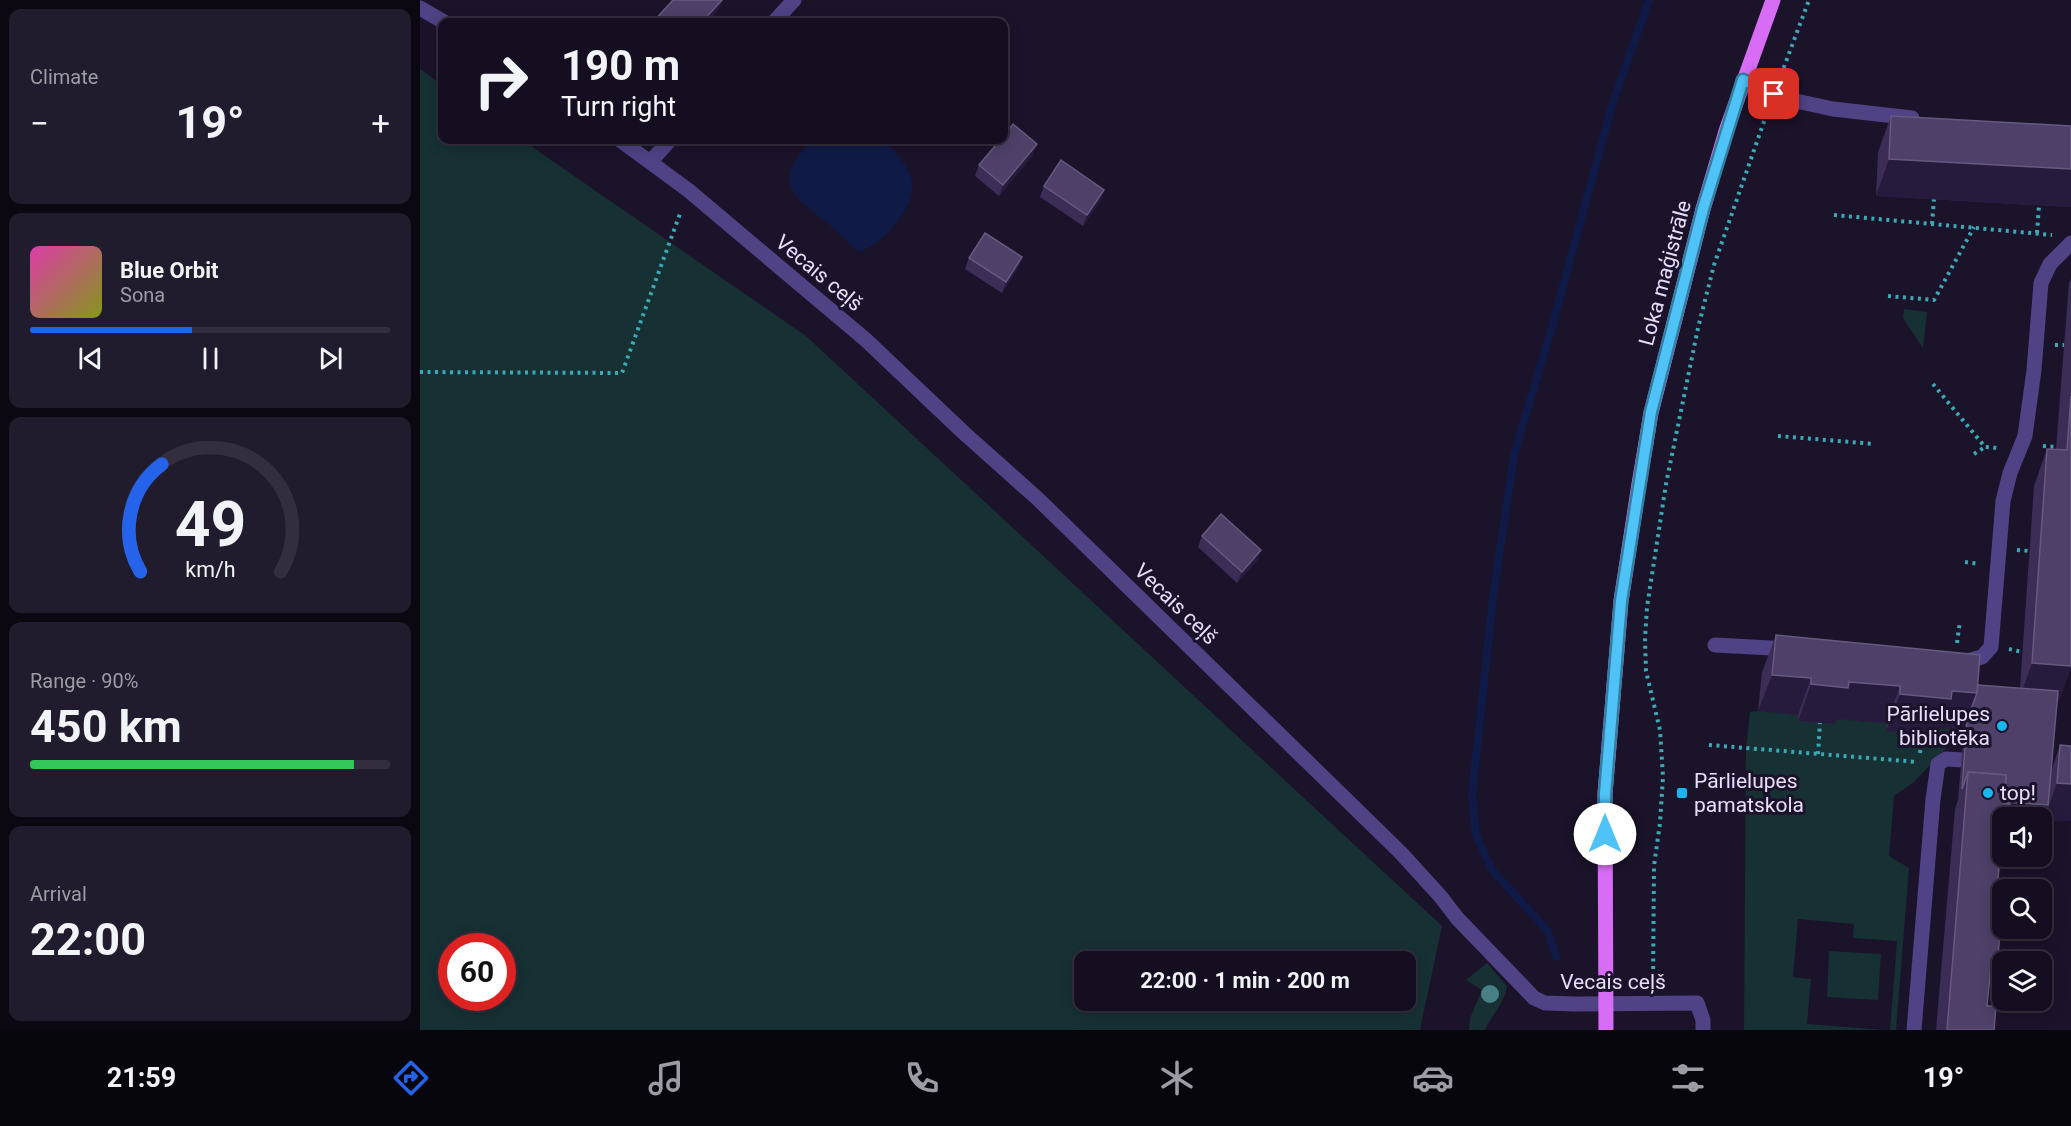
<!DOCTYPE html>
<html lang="en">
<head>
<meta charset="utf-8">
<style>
  :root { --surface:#140e20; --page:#211c2d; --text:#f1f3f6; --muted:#9d9ca5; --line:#332e3e; --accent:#2563eb }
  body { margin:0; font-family:Roboto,sans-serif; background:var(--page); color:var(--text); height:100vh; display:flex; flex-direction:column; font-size:22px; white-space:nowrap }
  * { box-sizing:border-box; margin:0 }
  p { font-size:20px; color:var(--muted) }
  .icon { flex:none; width:33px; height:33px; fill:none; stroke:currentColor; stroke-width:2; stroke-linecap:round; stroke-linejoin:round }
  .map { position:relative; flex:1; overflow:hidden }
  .drawer { display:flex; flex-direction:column; gap:9px; padding:9px; background:#0b0812; width:420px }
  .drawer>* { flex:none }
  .banner { position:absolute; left:18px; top:18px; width:570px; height:126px; border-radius:12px; box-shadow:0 3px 15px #0003,0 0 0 2px var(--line); background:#140e20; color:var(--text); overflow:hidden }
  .buttons { position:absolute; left:1572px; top:807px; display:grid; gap:12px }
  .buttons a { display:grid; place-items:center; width:60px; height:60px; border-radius:12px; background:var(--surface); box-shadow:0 3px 15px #0003,0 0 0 2px var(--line); font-size:30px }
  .speed { position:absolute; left:18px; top:933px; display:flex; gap:12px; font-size:30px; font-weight:700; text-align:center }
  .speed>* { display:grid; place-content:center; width:78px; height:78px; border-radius:50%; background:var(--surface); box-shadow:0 3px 15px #0003,0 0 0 2px var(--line); line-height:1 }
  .speed .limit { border:9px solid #d22; background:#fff; color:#111 }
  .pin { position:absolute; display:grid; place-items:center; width:51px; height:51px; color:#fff; margin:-26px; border-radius:12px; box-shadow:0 3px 9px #0006 }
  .me { position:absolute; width:66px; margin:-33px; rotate:0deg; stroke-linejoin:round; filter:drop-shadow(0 0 4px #0008) }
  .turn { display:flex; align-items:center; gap:21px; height:126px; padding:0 24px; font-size:27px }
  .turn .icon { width:78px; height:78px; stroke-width:2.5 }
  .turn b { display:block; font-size:42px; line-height:51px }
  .big { font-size:45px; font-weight:700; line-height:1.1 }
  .drawer .tile { flex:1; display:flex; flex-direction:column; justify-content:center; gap:9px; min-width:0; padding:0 21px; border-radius:12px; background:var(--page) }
  .drawer .dial { align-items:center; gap:0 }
  .dial svg { height:156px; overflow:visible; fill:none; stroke:var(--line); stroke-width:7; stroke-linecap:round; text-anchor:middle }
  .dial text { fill:var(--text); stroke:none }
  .song { display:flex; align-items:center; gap:18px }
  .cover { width:72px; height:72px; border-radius:9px; background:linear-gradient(135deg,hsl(320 70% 55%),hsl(70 70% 35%)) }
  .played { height:6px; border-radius:3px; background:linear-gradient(90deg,var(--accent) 45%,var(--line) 45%) }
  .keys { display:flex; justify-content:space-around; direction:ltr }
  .heat { display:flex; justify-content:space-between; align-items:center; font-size:33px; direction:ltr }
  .charge { height:9px; border-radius:4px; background:linear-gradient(90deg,#34c759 90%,var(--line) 0) }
  .trip { position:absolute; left:654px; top:951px; width:342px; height:60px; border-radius:12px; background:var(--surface); box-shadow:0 3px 15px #0003,0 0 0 2px var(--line); font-weight:700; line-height:60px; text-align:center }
  .tab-bar { display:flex; height:96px; justify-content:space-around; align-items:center; background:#08060d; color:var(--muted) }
  .tab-bar .icon { width:42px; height:42px }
  .tab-bar .selected { color:var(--accent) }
  .tab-bar b { font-size:27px; color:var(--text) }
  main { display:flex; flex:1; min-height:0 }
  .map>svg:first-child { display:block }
</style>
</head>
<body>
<main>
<section class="drawer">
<div class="tile"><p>Climate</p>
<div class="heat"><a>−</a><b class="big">19°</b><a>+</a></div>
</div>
<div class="tile">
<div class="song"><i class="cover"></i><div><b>Blue Orbit</b><p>Sona</p></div></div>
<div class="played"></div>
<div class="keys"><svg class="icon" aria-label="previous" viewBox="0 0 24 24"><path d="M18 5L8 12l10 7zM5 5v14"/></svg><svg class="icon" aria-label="pause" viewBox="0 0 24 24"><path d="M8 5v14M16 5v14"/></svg><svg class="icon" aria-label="next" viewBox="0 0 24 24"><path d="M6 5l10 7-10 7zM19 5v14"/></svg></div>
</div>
<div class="tile dial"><svg viewBox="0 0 100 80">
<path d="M14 69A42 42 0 1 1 86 69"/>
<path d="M14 69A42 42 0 0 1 25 14" stroke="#2563eb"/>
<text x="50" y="56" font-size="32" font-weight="700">49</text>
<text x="50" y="72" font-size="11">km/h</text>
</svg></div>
<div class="tile"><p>Range · 90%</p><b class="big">450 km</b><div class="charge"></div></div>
<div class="tile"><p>Arrival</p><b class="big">22:00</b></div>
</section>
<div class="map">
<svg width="1651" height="1030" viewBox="0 0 1651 1030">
  <rect width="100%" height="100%" fill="#1b132a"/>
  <!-- green -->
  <g fill="#163033" fill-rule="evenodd">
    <path d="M0 69 22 85V140H102L386 336 1022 926 1000 1030H0ZM82 946V998H32V946ZM664 962H986V1000H664Z"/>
    <polygon points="1484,309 1507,312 1503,348 1483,318"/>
    <polygon points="1338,711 1378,715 1378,721 1416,719 1467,723 1467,731 1517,736 1518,728 1544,730 1494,782 1474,796 1469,856 1489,868 1476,1030 1470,1030 1477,941 1433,938 1434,924 1378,919 1373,977 1391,979 1387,1024 1464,1030 1324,1030 1326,748 1330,712"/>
    <polygon points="1409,951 1461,954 1458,1000 1407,997"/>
    <path d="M1067 963 1087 986C1085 1003 1072 1014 1065 1030H1049L1050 1018 1062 990 1046 980Z"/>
  </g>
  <!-- water -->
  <path fill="#0f1a46" d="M392 140H463C475 151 489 165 492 182 497 206 461 247 438 252 428 241 416 230 404 220 366 191 356 180 392 140Z"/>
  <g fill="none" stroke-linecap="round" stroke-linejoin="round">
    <!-- stream -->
    <polyline stroke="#0f1a46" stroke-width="8" points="1136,957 1128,931 1072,870 1056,835 1052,795 1073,597 1094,455 1132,327 1192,105 1229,0"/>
    <!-- path -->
    <g stroke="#3aa8b5" stroke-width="4" stroke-dasharray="3 4.5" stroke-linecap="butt">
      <polyline points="1361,75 1389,0"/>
      <polyline points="1414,215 1632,235"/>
      <polyline points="1512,224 1514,199"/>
      <polyline points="1617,233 1619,205"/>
      <polyline points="1468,296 1514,300 1554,227"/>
      <polyline points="1635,345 1644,345"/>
      <polyline points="0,372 202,373 261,211"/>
      <polyline points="1513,384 1565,447 1578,448"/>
      <polyline points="1358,436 1454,444"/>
      <polyline points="1623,446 1637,447"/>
      <polyline points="1554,454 1565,447"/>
      <polyline points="1597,550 1609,551"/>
      <polyline points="1545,562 1559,564"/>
      <polyline points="1537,643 1540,621"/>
      <polyline points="1589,649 1602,652"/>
      <polyline points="1289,745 1498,762"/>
      <polyline points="1500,753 1502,734"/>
      <polyline points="1398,754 1400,723"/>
      <polyline points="1233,984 1234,866 1240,823 1243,777 1240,730 1226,671 1225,639 1227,607 1246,484 1278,328 1294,265 1348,110"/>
    </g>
    <!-- minor -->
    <g stroke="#4f4285" stroke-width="15">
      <polyline points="0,8 24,22"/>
      <polyline points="354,22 374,0"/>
      <polyline points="1323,80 1376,101 1413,109 1492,118"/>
      <polyline points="200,140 268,190 446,340 544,433 618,499 981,853 1021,897 1037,918 1114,998 1125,1003 1155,1004 1277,1003 1283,1020 1283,1030"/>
      <polyline points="231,161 250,140"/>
      <polyline points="1295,645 1369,649"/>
      <polyline points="1543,662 1562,657 1571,647 1583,501 1590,473 1605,436 1614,370 1621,283 1630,264 1651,243"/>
      <polyline points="1494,1030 1513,799 1518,764 1526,759 1561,761"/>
    </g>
    <!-- major -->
    <polyline stroke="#d86df5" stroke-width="15" points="1186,1030 1185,794 1201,601 1219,484 1231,413 1283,209 1307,128 1353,0"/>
  </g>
  <!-- trees -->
  <circle fill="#498085" cx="1070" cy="994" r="9"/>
  <!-- wall -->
  <g fill="#3c2d56">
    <polygon points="1471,116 1651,126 1651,207 1456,196 1458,152"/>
    <polygon points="613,155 579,196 555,176 559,165"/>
    <polygon points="624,186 684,190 680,201 663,226 620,197"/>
    <polygon points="549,258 598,268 582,293 545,269"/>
    <polygon points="1651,279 1651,667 1638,703 1637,702 1631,772 1640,745 1651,746 1651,821 1624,820 1624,816 1589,813 1582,856 1585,856 1578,877 1567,1006 1574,1030 1516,1030 1535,809 1538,800 1544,730 1520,728 1517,736 1466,731 1467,723 1417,719 1415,724 1378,721 1378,715 1338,711 1342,672 1356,635 1558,685 1600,688 1614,486 1627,449 1636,449 1649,283"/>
    <polygon points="782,536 841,550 837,561 817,583 778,547"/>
  </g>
  <!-- shaded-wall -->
  <g fill="#271b3d">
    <polygon points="302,0 303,0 299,9 288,22 282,22"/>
    <polygon points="617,144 613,155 579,196 583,185"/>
    <polygon points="1469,159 1651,169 1651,207 1456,196"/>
    <polygon points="684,190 680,201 663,226 667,215"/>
    <polygon points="602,257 598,268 582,293 586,282"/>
    <polygon points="841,550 837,561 817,583 822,572"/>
    <polygon points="1612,663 1651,666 1638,703 1599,700"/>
    <polygon points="1352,675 1391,678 1378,715 1338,711"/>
    <polygon points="1429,682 1480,686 1467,723 1417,719 1415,724 1378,721 1391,684"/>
    <polygon points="1532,691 1557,693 1544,730 1520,728 1517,736 1466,731 1480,694"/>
    <polygon points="1637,783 1651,784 1651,821 1624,820"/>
    <polygon points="1546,798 1628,805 1624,816 1545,810"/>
    <polygon points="1580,854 1582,855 1582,856 1585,856 1573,892"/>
    <polygon points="1572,956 1578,957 1565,994"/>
  </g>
  <!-- building -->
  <g fill="#4e4068" stroke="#66597f" stroke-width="1.5">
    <polygon points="253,0 302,0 282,22 233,22"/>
    <polygon points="1471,116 1651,126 1651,169 1469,159"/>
    <polygon points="593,124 617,144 583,185 559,165 580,140 584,140 584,136"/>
    <polygon points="641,160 684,190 667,215 624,186"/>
    <polygon points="565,233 602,257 586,282 549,258"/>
    <polygon points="1651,396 1651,666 1612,663 1627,449 1647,450"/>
    <polygon points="801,514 841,550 822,572 782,536"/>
    <polygon points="1356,635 1560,655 1557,693 1532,691 1531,699 1480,694 1480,686 1429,682 1428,688 1391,684 1391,678 1352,675"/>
    <polygon points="1558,685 1638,691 1628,805 1584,802 1586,775 1548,772 1542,789 1547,720 1557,693"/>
    <polygon points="1640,745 1651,746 1651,784 1637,783"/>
    <polygon points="1548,772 1586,775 1584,803 1590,804 1589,818 1582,818 1582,855 1580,854 1576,904 1582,905 1578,957 1572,956 1567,1006 1576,1006 1574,1030 1527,1030"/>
  </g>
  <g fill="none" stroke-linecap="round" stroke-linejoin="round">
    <defs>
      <polyline id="route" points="1185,834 1185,794 1201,601 1231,412 1283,209 1323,80 1354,94"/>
    </defs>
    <!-- route casing -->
    <use href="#route" stroke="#337fa1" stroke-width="15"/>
    <!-- route -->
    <use href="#route" stroke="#4fc3f7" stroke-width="10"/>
  </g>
  <!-- markers -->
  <g fill="#18b6ef" stroke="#1b132a" stroke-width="2">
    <circle cx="1582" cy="726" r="6"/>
    <rect x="1256" y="787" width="12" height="12" rx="3"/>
    <circle cx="1568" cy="793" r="6"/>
  </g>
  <g text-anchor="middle" stroke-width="6" stroke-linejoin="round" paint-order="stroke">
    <!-- street labels -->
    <g font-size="21" fill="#e6defd" stroke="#1b132a">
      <text transform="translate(399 273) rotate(40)" y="7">Vecais ceļš</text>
      <text transform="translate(1245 273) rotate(-75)" y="7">Loka maģistrāle</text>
      <text transform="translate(756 604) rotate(44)" y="7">Vecais ceļš</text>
      <text x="1193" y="989">Vecais ceļš</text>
    </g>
    <!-- poi labels -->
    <g font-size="21" fill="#e6defd" stroke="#1b132a" text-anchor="start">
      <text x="1570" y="721" text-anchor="end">Pārlielupes<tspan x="1570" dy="24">bibliotēka</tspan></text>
      <text x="1274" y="788">Pārlielupes<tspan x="1274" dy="24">pamatskola</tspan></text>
      <text x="1580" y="800">top!</text>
    </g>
  </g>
</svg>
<div class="buttons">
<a><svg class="icon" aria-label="sound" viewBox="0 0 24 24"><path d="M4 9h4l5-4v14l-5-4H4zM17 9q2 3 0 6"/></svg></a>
<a><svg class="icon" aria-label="search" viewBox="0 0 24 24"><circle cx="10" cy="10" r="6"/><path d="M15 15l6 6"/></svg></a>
<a><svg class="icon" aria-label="layers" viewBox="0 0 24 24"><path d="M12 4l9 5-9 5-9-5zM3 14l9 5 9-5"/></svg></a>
</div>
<div class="speed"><div class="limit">60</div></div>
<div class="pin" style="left:1354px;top:94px;background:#d93025"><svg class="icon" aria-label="arrive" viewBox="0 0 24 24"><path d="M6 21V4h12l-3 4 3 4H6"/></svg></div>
<svg class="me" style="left:1185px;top:834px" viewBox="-20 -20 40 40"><circle r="19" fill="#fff"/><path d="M0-13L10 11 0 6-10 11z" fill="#4fc3f7"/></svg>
<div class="trip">22:00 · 1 min · 200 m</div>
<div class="banner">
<div class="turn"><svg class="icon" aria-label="right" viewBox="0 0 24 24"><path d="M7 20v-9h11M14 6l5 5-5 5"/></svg><div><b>190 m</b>Turn right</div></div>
</div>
</div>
</main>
<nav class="tab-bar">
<b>21:59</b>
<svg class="icon selected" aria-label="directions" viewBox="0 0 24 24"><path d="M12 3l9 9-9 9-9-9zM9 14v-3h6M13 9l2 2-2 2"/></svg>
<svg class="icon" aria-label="music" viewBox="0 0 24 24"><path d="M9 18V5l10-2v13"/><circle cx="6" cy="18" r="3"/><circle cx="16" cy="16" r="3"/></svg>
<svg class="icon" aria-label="phone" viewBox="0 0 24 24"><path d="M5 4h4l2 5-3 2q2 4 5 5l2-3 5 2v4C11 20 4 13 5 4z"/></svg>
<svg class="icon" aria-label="climate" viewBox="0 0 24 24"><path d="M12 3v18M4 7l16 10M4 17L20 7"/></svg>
<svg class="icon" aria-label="car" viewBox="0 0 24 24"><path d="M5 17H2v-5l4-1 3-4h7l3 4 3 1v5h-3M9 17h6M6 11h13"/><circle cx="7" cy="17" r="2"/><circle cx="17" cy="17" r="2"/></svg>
<svg class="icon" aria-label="filters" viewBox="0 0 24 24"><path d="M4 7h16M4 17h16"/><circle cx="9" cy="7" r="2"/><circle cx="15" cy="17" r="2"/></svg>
<b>19°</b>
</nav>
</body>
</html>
